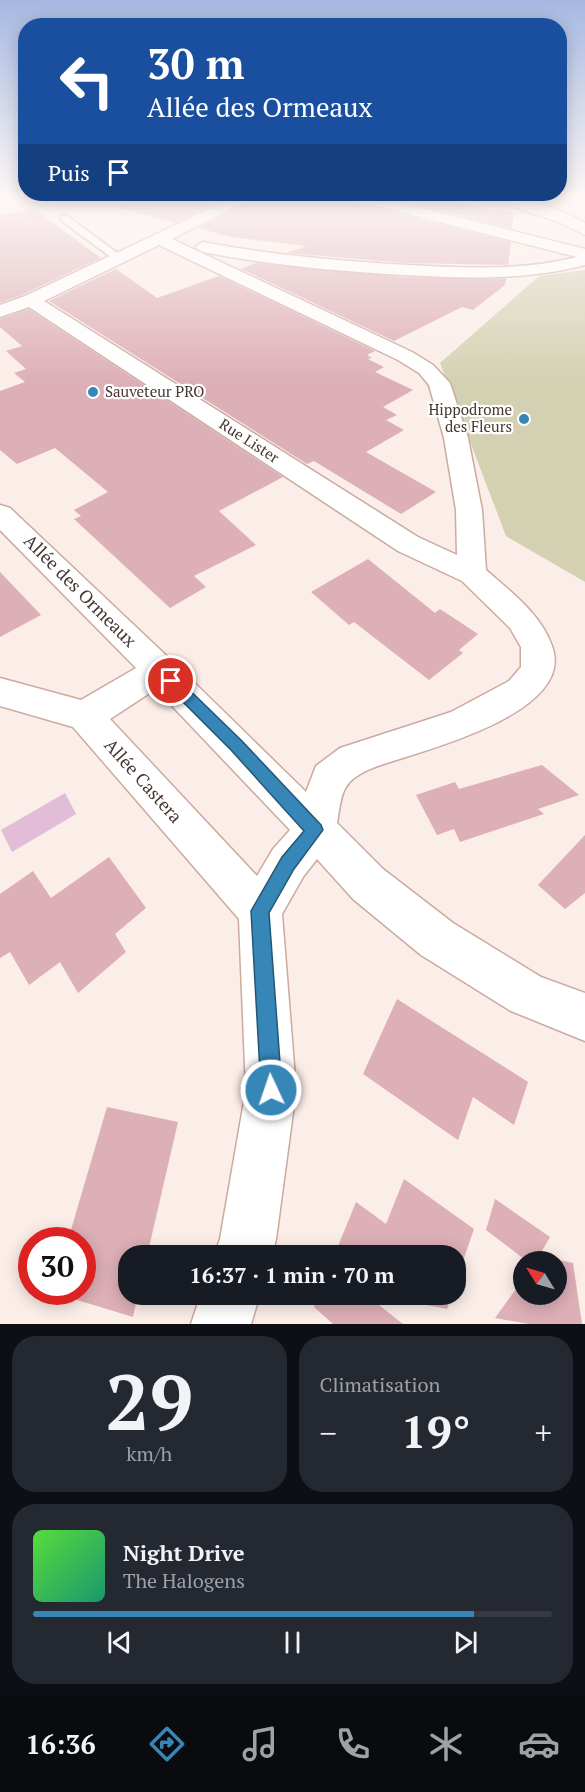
<!DOCTYPE html>
<html lang="fr">
<head>
<meta charset="utf-8">
<style>
  :root { --surface:#171b24; --page:#242831; --text:#f1f3f6; --muted:#9ea1a6; --line:#363941; --accent:#3686b7 }
  body { margin:0; font-family:"PT Serif",serif; background:var(--page); color:var(--text); height:100vh; display:flex; flex-direction:column; font-size:22px; white-space:nowrap }
  * { box-sizing:border-box; margin:0 }
  p { font-size:20px; color:var(--muted) }
  .icon { flex:none; width:33px; height:33px; fill:none; stroke:currentColor; stroke-width:2; stroke-linecap:round; stroke-linejoin:round }
  .map { position:relative; height:1324px; overflow:hidden }
  .side { display:flex; flex-direction:column; gap:12px; padding:12px; background:#0d0f14; flex:1 }
  .side>* { flex:none }
  .top-card { position:absolute; left:18px; top:18px; width:549px; height:183px; border-radius:24px; box-shadow:0 3px 15px #0003; background:#1a4fa0; color:#fff; overflow:hidden }
  .needle { width:39px; rotate:307deg }
  .fabs { position:absolute; left:513px; top:1251px; display:grid; gap:12px }
  .fabs a { display:grid; place-items:center; width:54px; height:54px; border-radius:50%; background:var(--surface); box-shadow:0 3px 15px #0003; font-size:30px }
  .speed { position:absolute; left:18px; top:1227px; display:flex; gap:12px; font-size:30px; font-weight:700; text-align:center }
  .speed>* { display:grid; place-content:center; width:78px; height:78px; border-radius:50%; background:var(--surface); box-shadow:0 3px 15px #0003; line-height:1 }
  .speed .limit { border:9px solid #d22; background:#fff; color:#111 }
  .pin { position:absolute; display:grid; place-items:center; width:51px; height:51px; color:#fff; margin:-26px; border:3px solid #fff; border-radius:50%; box-shadow:0 2px 6px #0007 }
  .me { position:absolute; width:66px; margin:-33px; rotate:357deg; stroke-linejoin:round; filter:drop-shadow(0 0 4px #0008) }
  .turn { display:flex; align-items:center; gap:21px; height:126px; padding:0 30px; font-size:27px }
  .turn .icon { width:78px; height:78px; stroke-width:2.5 }
  .turn b { display:block; font-size:42px; line-height:51px }
  .then { display:flex; align-items:center; height:57px; padding:0 30px; background:#0003; gap:12px; font-size:22px }
  .big { font-size:45px; font-weight:700; line-height:1.1 }
  .side .widget { flex:1; display:flex; flex-direction:column; justify-content:center; gap:9px; min-width:0; padding:0 21px; border-radius:24px; background:var(--page) }
  .side .dial { align-items:center; gap:0 }
  .dial b { font-size:78px; line-height:1 }
  .song { display:flex; align-items:center; gap:18px }
  .cover { width:72px; height:72px; border-radius:9px; background:linear-gradient(135deg,hsl(110 70% 55%),hsl(160 70% 35%)) }
  .played { height:6px; border-radius:3px; background:linear-gradient(90deg,var(--accent) 85%,var(--line) 85%) }
  .keys { display:flex; justify-content:space-around; direction:ltr }
  .heat { display:flex; justify-content:space-between; align-items:center; font-size:33px; direction:ltr }
  .side .tiles { flex:1; display:grid; gap:12px; grid-template-columns:1fr 1fr }
  .widget:last-child { grid-column:span 2 }
  .trip { position:absolute; left:118px; top:1245px; width:348px; height:60px; border-radius:24px; background:var(--surface); box-shadow:0 3px 15px #0003; font-weight:700; line-height:60px; text-align:center }
  .tab-bar { display:flex; height:96px; justify-content:space-around; align-items:center; background:#090b0e; color:var(--muted) }
  .tab-bar .icon { width:42px; height:42px }
  .tab-bar .on { color:var(--accent) }
  .tab-bar b { font-size:27px; color:var(--text) }
  .map>svg:first-child { display:block }
</style>
</head>
<body>
<div class="map">
<svg width="585" height="1324" viewBox="0 0 585 1324">
  <rect width="100%" height="100%" fill="#fbede8"/>
  <!-- green -->
  <polygon fill="#d3d1b2" points="585,270 585,582 506,536 440,363 539,276"/>
  <!-- water -->
  <polygon fill="#e1bdd7" points="65,793 76,814 12,852 1,830"/>
  <!-- building -->
  <g fill="#ddafb7">
    <polygon points="121,197 229,197 176,223 120,208"/>
    <polygon points="256,197 349,197 352,202 511,242 508,265 408,263 287,253 306,246 231,237 198,228"/>
    <polygon points="386,197 440,197 492,211 496,209 514,213 512,229"/>
    <polygon points="34,209 101,258 24,294 0,303 0,215"/>
    <polygon points="256,263 403,277 506,279 505,285 473,310 462,307 394,341 241,269"/>
    <polygon points="116,269 157,298 219,276 375,351 367,355 372,358 368,359 384,367 375,372 413,390 383,407 397,415 386,420 404,430 366,452 436,492 401,514 314,461 307,464 49,301"/>
    <polygon points="29,309 283,477 219,511 256,545 194,576 206,587 170,608 74,519 81,516 74,510 108,492 55,448 17,464 0,450 0,391 25,382 14,373 26,369 6,351 22,346 0,327 0,319"/>
    <polygon points="368,559 435,613 440,609 478,634 459,650 463,653 429,680 354,622 349,625 311,592"/>
    <polygon points="0,572 41,615 0,637"/>
    <polygon points="542,765 579,795 538,809 544,814 460,842 454,829 437,835 416,795 455,782 459,789"/>
    <polygon points="585,835 585,893 565,909 538,885"/>
    <polygon points="109,857 146,908 115,934 126,952 78,993 60,962 29,985 10,952 0,958 0,894 33,871 51,898"/>
    <polygon points="397,999 528,1082 514,1125 473,1097 458,1140 363,1074"/>
    <polygon points="107,1107 178,1122 147,1256 129,1256 129,1294 138,1294 133,1317 54,1293 54,1292 82,1292 82,1240 68,1240"/>
    <polygon points="404,1179 474,1229 456,1281 456,1256 334,1256 356,1202 386,1224"/>
    <polygon points="495,1199 550,1237 539,1256 573,1263 582,1324 529,1324 495,1318 524,1278 524,1294 556,1294 556,1262 528,1262 486,1230"/>
    <polygon points="319,1294 365,1294 403,1324 333,1324 314,1307"/>
    <polygon points="370,1294 452,1294 447,1309"/>
  </g>
  <g fill="none" stroke-linecap="round" stroke-linejoin="round">
    <defs>
      <polygon id="service" points="61,216 67,216 121,256 121,260 115,260 61,220"/>
      <g id="minor">
        <path d="M235 197H254L172 239 412 352 433 365 450 383 468 438 482 510 486 570C511 592 541 614 552 646 575 707 447 744 406 757 388 763 356 770 346 787 340 796 339 813 337 823L383 869 453 923 541 977 585 993V1041L511 1011 421 955 353 899 317 859 303 877 282 914 296 1090 276 1239 272 1256H214L220 1239 246 1090 239 919 73 727 0 706V678L81 700 136 668 0 530V505L10 508 172 661 306 792 316 766 340 748 451 712 509 681 521 667V647L510 628 462 581 398 551 29 307 0 317V305L25 296ZM159 245 398 360 419 373 429 385 444 438 456 510 457 555 418 537 44 301ZM156 689 290 830 273 849 257 876 110 719Z"/>
        <path d="M351 197H376L585 249V265C525 281 465 278 403 275 336 271 269 265 203 252L195 247 203 242C271 255 339 261 408 265 465 268 522 271 577 257L353 200Z"/>
        <path d="M490 197C521 197 558 207 585 223V235L559 222 503 204Z"/>
        <polygon points="201,1294 260,1294 251,1324 191,1324"/>
      </g>
    </defs>
    <!-- service casing -->
    <use href="#service" stroke="#cbaa9f" stroke-width="4"/>
    <!-- minor casing -->
    <use href="#minor" stroke="#cbaa9f" stroke-width="3"/>
    <!-- service -->
    <use href="#service" fill="#fff" fill-rule="evenodd"/>
    <!-- minor -->
    <use href="#minor" fill="#fff" fill-rule="evenodd"/>
  </g>
  <!-- sky -->
  <linearGradient id="sky" x2="0" y2="1"><stop stop-color="#a5b8e1"/><stop offset="0.51" stop-color="#fdf7f5"/><stop offset="1" stop-color="#fdf7f5" stop-opacity="0"/></linearGradient>
  <rect width="585" height="383" fill="url(#sky)"/>
  <!-- route -->
  <polygon fill="#3686b7" stroke="#235777" stroke-width="1.5" points="171,676 176,677 242,741 321,825 323,830 294,869 269,913 282,1090 279,1097 271,1100 264,1097 261,1090 251,911 282,857 304,831 231,750 166,685 164,681 166,677"/>
  <!-- markers -->
  <g fill="#3686b7" stroke="#fff" stroke-width="2">
    <circle cx="93" cy="392" r="6"/>
    <circle cx="524" cy="419" r="6"/>
  </g>
  <g text-anchor="middle" stroke-width="4.5" stroke-linejoin="round" paint-order="stroke">
    <!-- far-poi labels -->
    <g font-size="15" fill="#463833" stroke="#fff" text-anchor="start">
      <text x="105" y="397">Sauveteur PRO</text>
      <text x="512" y="415" text-anchor="end">Hippodrome<tspan x="512" dy="17">des Fleurs</tspan></text>
    </g>
    <!-- far-street labels -->
    <g font-size="15" fill="#463833" stroke="#fff">
      <text transform="translate(249 441) rotate(33)" y="5">Rue Lister</text>
    </g>
    <!-- street labels -->
    <g font-size="18" fill="#463833" stroke="#fff">
      <text transform="translate(80 591) rotate(45)" y="6">Allée des Ormeaux</text>
      <text transform="translate(143 781) rotate(48)" y="6">Allée Castera</text>
    </g>
  </g>
</svg>
<div class="fabs">
<a><svg class="needle" viewBox="-14 -14 28 28"><path d="M0-13l5 13h-10z" fill="#e53935"/><path d="M0 13l5-13h-10z" fill="#9ea1a6"/></svg></a>
</div>
<div class="speed"><div class="limit">30</div></div>
<div class="pin" style="left:171px;top:681px;background:#d93025"><svg class="icon" aria-label="arrive" viewBox="0 0 24 24"><path d="M6 21V4h12l-3 4 3 4H6"/></svg></div>
<svg class="me" style="left:271px;top:1090px" viewBox="-20 -20 40 40"><circle r="17" fill="#3686b7" stroke="#fff" stroke-width="3"/><path d="M0-11L8 9 0 5-8 9z" fill="#fff"/></svg>
<div class="trip">16:37 · 1 min · 70 m</div>
<div class="top-card">
<div class="turn"><svg class="icon" aria-label="left" viewBox="0 0 24 24"><path d="M17 20v-9H6M10 6l-5 5 5 5"/></svg><div><b>30 m</b>Allée des Ormeaux</div></div>
<div class="then">Puis<svg class="icon" aria-label="arrive" viewBox="0 0 24 24"><path d="M6 21V4h12l-3 4 3 4H6"/></svg></div>
</div>
</div>
<section class="side">
<div class="tiles">
<div class="widget dial"><b>29</b><p>km/h</p></div>
<div class="widget"><p>Climatisation</p>
<div class="heat"><a>−</a><b class="big">19°</b><a>+</a></div>
</div>
<div class="widget">
<div class="song"><i class="cover"></i><div><b>Night Drive</b><p>The Halogens</p></div></div>
<div class="played"></div>
<div class="keys"><svg class="icon" aria-label="previous" viewBox="0 0 24 24"><path d="M18 5L8 12l10 7zM5 5v14"/></svg><svg class="icon" aria-label="pause" viewBox="0 0 24 24"><path d="M8 5v14M16 5v14"/></svg><svg class="icon" aria-label="next" viewBox="0 0 24 24"><path d="M6 5l10 7-10 7zM19 5v14"/></svg></div>
</div>
</div>
</section>
<nav class="tab-bar">
<b>16:36</b>
<svg class="icon on" aria-label="directions" viewBox="0 0 24 24"><path d="M12 3l9 9-9 9-9-9zM9 14v-3h6M13 9l2 2-2 2"/></svg>
<svg class="icon" aria-label="music" viewBox="0 0 24 24"><path d="M9 18V5l10-2v13"/><circle cx="6" cy="18" r="3"/><circle cx="16" cy="16" r="3"/></svg>
<svg class="icon" aria-label="phone" viewBox="0 0 24 24"><path d="M5 4h4l2 5-3 2q2 4 5 5l2-3 5 2v4C11 20 4 13 5 4z"/></svg>
<svg class="icon" aria-label="climate" viewBox="0 0 24 24"><path d="M12 3v18M4 7l16 10M4 17L20 7"/></svg>
<svg class="icon" aria-label="car" viewBox="0 0 24 24"><path d="M5 17H2v-5l4-1 3-4h7l3 4 3 1v5h-3M9 17h6M6 11h13"/><circle cx="7" cy="17" r="2"/><circle cx="17" cy="17" r="2"/></svg>
</nav>
</body>
</html>
